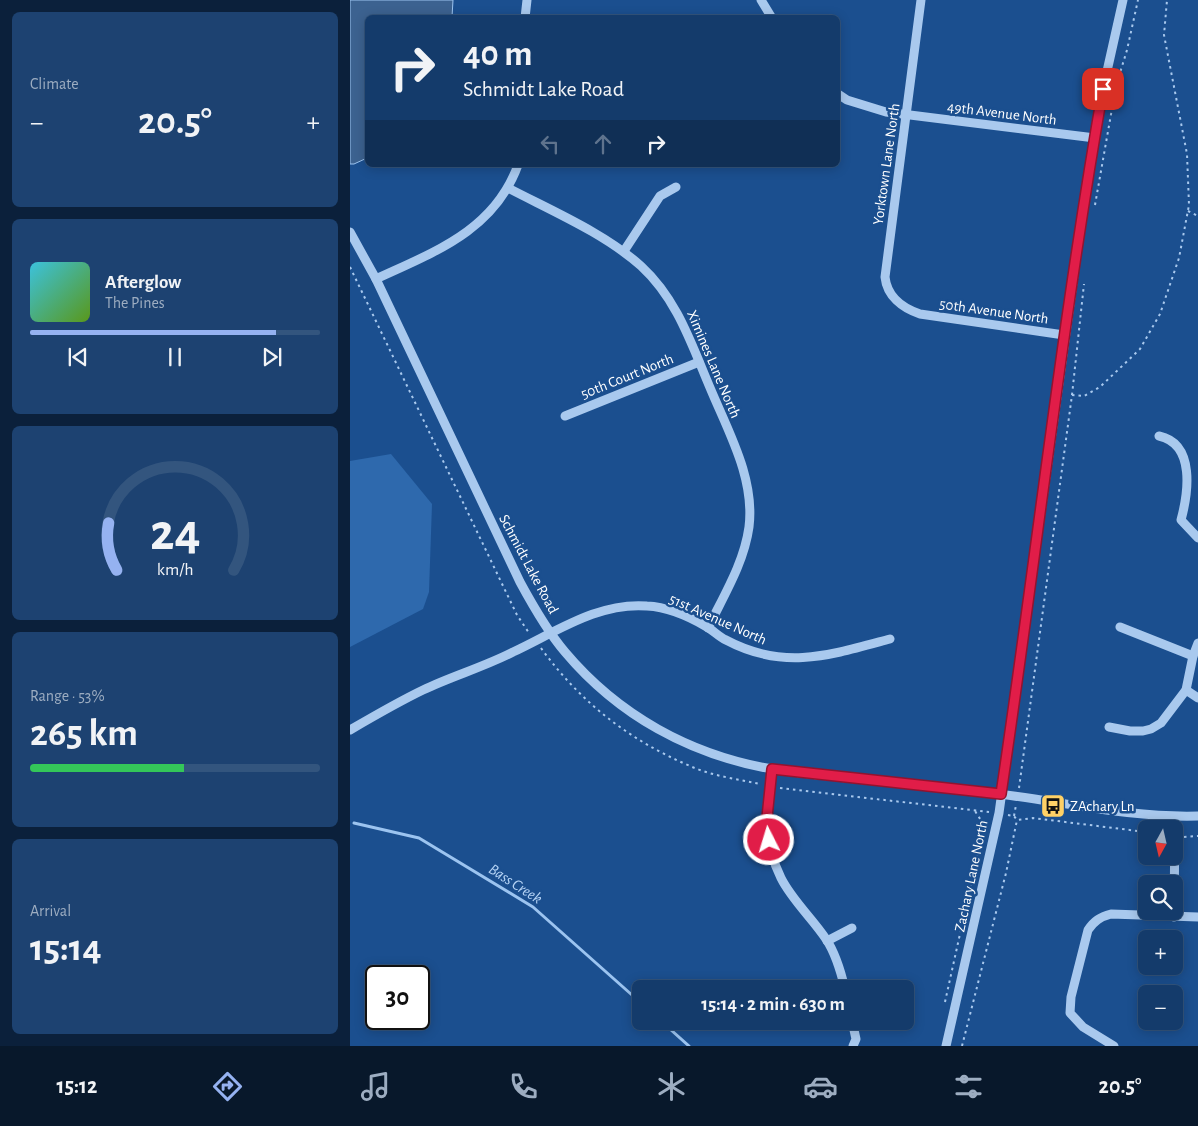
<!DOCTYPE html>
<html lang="en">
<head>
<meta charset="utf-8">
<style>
  :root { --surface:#143b6b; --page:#1d4271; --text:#f1f3f6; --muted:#9dadc1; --line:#33557e; --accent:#95b2f1 }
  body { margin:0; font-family:"Alegreya Sans",sans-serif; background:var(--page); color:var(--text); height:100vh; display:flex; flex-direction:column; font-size:19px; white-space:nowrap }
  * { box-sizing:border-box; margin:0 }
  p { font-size:16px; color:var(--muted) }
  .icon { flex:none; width:28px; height:28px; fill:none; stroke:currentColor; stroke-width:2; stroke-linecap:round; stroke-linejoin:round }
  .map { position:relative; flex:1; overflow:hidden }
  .details { display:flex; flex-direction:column; gap:12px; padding:12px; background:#0b203b; width:350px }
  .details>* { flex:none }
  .guide { position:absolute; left:15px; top:15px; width:475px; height:152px; border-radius:8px; box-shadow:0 2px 12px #0003,0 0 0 1px var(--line); background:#143b6b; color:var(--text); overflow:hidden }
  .needle { width:32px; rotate:188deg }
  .fabs { position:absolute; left:788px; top:820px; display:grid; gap:10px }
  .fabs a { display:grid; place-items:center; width:45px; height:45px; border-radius:8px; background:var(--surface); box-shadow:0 2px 12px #0003,0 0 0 1px var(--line); font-size:25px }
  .speed { position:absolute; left:15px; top:965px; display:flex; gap:10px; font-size:25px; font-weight:700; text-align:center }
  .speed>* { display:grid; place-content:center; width:65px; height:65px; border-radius:50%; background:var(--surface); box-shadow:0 2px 12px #0003,0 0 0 1px var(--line); line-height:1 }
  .speed .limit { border:2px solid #111; border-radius:8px; background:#fff; color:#111 }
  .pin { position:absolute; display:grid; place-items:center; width:42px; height:42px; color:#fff; margin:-21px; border-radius:10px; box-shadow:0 2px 8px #0006 }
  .me { position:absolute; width:55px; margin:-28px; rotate:355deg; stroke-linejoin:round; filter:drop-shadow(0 0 4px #0008) }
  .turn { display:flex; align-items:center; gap:18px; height:105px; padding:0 15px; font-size:22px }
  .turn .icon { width:65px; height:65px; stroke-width:2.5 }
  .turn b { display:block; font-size:35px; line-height:42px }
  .lanes { display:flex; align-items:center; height:48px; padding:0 15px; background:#0003; justify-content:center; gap:25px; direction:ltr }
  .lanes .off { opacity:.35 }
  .big { font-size:38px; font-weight:700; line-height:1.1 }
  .details .tile { flex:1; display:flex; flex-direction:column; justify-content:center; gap:8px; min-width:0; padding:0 18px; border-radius:8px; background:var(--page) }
  .details .dial { align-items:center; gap:0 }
  .dial svg { height:130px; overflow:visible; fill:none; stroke:var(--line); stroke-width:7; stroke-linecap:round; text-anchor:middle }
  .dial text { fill:var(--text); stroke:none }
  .song { display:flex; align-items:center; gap:15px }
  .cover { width:60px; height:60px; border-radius:8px; background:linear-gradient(135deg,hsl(190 70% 55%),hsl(90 70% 35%)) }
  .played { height:5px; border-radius:2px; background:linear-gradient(90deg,var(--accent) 85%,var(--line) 85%) }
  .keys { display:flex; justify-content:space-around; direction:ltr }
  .heat { display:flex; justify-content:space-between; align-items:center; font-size:28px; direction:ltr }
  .charge { height:8px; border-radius:4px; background:linear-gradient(90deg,#34c759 53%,var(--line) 0) }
  .trip { position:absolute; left:282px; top:980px; width:282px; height:50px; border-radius:8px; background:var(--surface); box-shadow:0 2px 12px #0003,0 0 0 1px var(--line); font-weight:700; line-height:50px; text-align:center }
  .tab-bar { display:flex; height:80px; justify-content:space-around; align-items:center; background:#08182b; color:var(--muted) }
  .tab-bar .icon { width:35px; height:35px }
  .tab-bar .active { color:var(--accent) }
  .tab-bar b { font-size:22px; color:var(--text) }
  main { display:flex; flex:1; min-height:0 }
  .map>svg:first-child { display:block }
</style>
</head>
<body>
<main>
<section class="details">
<div class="tile"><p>Climate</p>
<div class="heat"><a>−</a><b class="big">20.5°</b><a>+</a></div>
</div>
<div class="tile">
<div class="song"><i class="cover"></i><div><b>Afterglow</b><p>The Pines</p></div></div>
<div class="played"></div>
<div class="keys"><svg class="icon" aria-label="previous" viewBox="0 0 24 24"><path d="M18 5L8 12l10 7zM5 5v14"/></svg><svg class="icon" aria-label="pause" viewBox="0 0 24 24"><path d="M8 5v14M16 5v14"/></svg><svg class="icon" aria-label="next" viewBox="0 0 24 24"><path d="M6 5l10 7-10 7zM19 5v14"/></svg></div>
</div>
<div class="tile dial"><svg viewBox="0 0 100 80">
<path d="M14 69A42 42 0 1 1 86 69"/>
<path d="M14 69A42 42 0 0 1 9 40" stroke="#95b2f1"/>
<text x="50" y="56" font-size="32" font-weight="700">24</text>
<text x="50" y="72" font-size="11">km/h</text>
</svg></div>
<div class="tile"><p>Range · 53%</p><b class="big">265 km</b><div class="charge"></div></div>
<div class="tile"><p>Arrival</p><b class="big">15:14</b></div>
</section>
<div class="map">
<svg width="848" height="1046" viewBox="0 0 848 1046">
  <rect width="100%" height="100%" fill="#1b4f8f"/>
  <!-- green -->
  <polygon fill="#2e69ad" points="41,454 82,504 79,592 73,609 0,647 0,461"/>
  <!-- water -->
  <polygon fill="#3c6290" stroke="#9cc4f0" points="0,0 103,0 102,17 18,18 17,158 4,164 0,164"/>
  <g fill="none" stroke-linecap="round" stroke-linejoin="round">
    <!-- stream -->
    <g stroke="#9cc4f0" stroke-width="3">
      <polyline points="4,823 69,838 183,907 291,1003"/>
      <polyline points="311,1021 339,1046"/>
    </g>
    <!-- path -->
    <g stroke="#a9c9ee" stroke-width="2" stroke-dasharray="2.5 4" stroke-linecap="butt">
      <polyline points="745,205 766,86 777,50 788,0"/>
      <polyline points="838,211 848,216"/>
      <polyline points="0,267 167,615 179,633"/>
      <polyline points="722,395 734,396 750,387 790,349 810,314 829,258 839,205 837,154 814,35 817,0"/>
      <path d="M191 648C230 702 279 740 340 766 362 776 387 779 410 784"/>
      <polyline points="430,788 639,812"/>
      <polyline points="669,788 722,395 734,284"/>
      <polyline points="658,815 664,816 667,820 683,818 796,832"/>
      <polyline points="664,816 666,805"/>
      <polyline points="834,837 848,836"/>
      <polyline points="595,1002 634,825 625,811"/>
      <polyline points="612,1046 656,873 667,820"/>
    </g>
    <!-- minor -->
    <g stroke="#a9c9ee" stroke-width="9">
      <polyline points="411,0 422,18"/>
      <path d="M571 0 535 277C537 296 552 308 570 314L714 335"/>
      <polyline points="175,18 177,0"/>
      <polyline points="488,94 497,100 536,112 745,138"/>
      <path d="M158 188C202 211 254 233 291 266 328 300 342 346 361 390 379 433 405 479 399 527 394 563 374 595 358 628"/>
      <path d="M0 232 26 279 170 582C183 606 197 631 215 652 268 715 340 755 422 769 446 773 472 775 497 778 545 783 593 788 641 793 710 801 778 818 848 816"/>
      <polyline points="274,251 310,196 326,187"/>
      <path d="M26 279C84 252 144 231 168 165"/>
      <polyline points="215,416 349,362"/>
      <path d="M809 436C846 444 838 494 831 520L848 538"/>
      <polyline points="770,627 843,656"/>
      <polyline points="836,690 848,698"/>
      <polyline points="759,727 780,731 793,731 801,729 811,723 836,690 843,656 848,643"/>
      <path d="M0 730C24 716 48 702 73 690 102 676 134 667 163 652 206 632 248 602 297 606 318 607 340 617 357 627 364 631 369 637 376 640 434 671 481 655 540 639"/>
      <path d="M422 769C416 807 413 842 431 878 442 900 462 918 476 939 486 954 491 972 495 989"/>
      <polyline points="824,917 825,817"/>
      <polyline points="477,941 502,928"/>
      <polyline points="502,1021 506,1039 503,1046"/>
      <polyline points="596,1046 649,813 737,182 753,89 773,0"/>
      <path d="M764 1046 733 1027 720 1013 721 997 738 930C744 921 750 917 761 914L848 917"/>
    </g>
  </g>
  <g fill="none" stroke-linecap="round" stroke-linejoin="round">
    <defs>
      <path id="route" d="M419 840 416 827 422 769 651 794C686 559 712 323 753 89"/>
    </defs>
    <!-- route casing -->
    <use href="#route" stroke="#92132f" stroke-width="12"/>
    <!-- route -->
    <use href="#route" stroke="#e11d48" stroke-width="9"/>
  </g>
  <!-- icons -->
  <defs>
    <symbol id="bus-square" viewBox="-11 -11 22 22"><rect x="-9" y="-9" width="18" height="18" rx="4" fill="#ffd166" stroke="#1b4f8f"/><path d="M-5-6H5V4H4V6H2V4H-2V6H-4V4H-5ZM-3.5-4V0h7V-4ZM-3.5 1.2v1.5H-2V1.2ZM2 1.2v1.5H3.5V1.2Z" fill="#111"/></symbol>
  </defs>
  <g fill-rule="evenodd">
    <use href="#bus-square" x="689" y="792" width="28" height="28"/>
  </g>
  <g text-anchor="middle" stroke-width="5" stroke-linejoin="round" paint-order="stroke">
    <!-- street labels -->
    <g font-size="15" fill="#fff" stroke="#1b4f8f">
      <text transform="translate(652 113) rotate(7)" y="5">49th Avenue North</text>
      <text transform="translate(536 164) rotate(-82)" y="5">Yorktown Lane North</text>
      <text transform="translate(644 311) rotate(8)" y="5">50th Avenue North</text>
      <text transform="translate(364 364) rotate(67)" y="5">Ximines Lane North</text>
      <text transform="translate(277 376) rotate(-22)" y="5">50th Court North</text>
      <text transform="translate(179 564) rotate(62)" y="5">Schmidt Lake Road</text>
      <text transform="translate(368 619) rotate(24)" y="5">51st Avenue North</text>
      <text transform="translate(621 876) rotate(-78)" y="5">Zachary Lane North</text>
    </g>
    <!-- poi labels -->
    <g font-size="15" fill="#fff" stroke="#1b4f8f" text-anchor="start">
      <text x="720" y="811">ZAchary Ln</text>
    </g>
    <!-- water labels -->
    <g font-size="16" font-style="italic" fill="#b5d3f5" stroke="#1b4f8f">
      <text transform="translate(166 883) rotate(33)" y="6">Bass Creek</text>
    </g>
  </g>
</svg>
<div class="fabs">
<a><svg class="needle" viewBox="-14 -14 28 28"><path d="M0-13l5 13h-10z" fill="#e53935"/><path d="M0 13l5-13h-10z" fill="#9dadc1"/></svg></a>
<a><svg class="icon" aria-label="search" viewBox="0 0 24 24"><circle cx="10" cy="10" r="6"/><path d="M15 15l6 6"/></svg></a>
<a>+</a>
<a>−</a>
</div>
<div class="speed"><div class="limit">30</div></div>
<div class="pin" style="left:753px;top:89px;background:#d93025"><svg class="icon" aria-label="arrive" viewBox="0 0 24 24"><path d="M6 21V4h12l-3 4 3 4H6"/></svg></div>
<svg class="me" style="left:419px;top:840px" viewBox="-20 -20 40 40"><circle r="17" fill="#e11d48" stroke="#fff" stroke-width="3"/><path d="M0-11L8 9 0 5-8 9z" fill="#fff"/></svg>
<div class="trip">15:14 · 2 min · 630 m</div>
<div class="guide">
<div class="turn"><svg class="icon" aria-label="right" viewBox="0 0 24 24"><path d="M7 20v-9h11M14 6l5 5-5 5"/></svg><div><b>40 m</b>Schmidt Lake Road</div></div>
<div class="lanes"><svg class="icon off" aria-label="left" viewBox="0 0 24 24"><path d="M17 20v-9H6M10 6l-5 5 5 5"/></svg><svg class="icon off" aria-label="ahead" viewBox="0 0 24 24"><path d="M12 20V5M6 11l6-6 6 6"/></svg><svg class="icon" aria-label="right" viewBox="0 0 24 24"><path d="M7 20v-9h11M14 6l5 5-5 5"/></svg></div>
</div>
</div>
</main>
<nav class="tab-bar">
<b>15:12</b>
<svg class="icon active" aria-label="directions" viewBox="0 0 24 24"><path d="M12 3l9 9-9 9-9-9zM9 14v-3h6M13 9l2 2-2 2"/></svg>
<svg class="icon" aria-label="music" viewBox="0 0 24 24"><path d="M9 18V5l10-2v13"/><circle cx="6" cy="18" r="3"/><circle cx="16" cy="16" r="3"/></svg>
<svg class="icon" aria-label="phone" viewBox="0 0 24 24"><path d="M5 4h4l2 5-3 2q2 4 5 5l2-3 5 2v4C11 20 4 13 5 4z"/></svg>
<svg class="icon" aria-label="climate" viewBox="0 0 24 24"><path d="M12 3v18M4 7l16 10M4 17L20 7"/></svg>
<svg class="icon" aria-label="car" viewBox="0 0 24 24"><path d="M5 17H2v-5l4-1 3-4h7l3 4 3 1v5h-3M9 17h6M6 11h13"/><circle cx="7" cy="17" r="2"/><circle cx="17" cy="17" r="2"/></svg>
<svg class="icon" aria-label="filters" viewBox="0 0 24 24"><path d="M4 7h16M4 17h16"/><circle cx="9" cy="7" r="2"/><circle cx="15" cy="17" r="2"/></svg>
<b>20.5°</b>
</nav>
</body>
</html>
